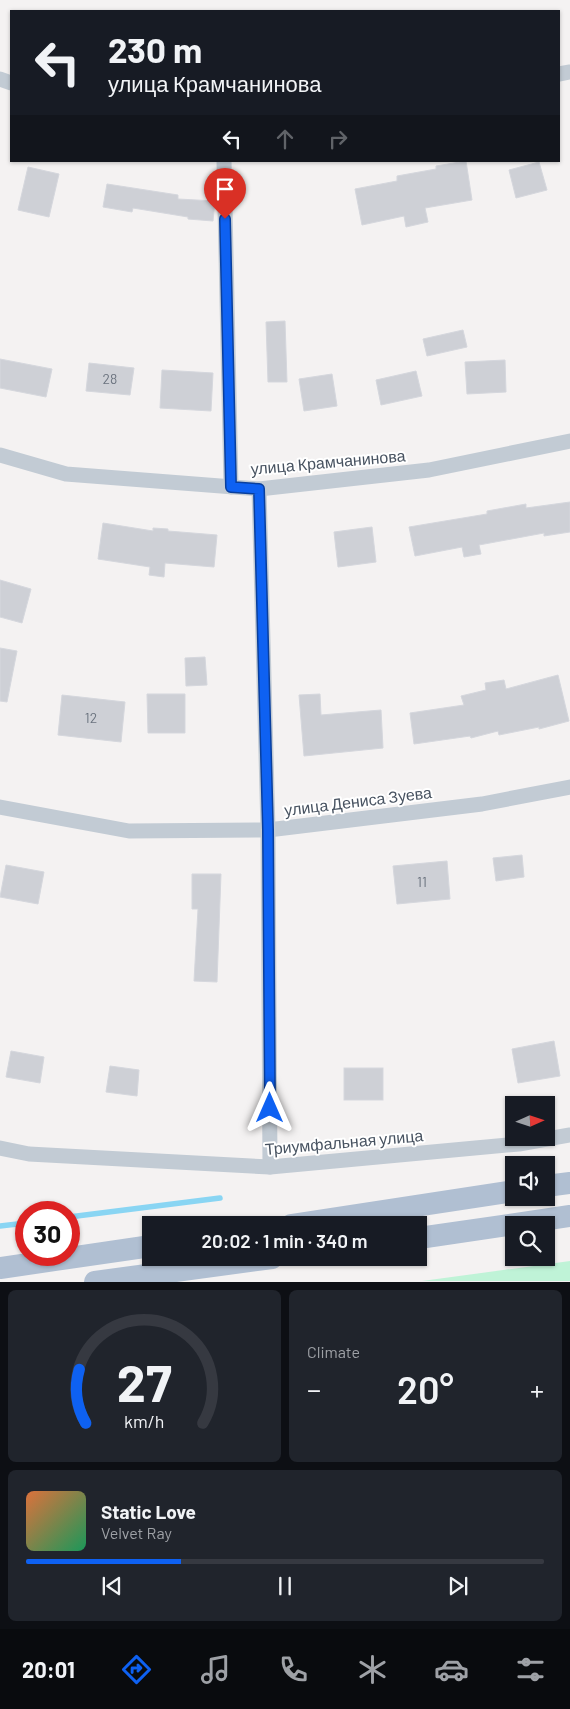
<!DOCTYPE html>
<html lang="en">
<head>
<meta charset="utf-8">
<style>
  :root { --surface:#171b24; --page:#20242c; --text:#f1f3f6; --muted:#9ea1a6; --line:#363941; --accent:#0e61f2 }
  body { margin:0; font-family:Barlow,sans-serif; background:var(--page); color:var(--text); height:100vh; display:flex; flex-direction:column; font-size:19px; white-space:nowrap }
  * { box-sizing:border-box; margin:0 }
  p { font-size:16px; color:var(--muted) }
  .icon { flex:none; width:28px; height:28px; fill:none; stroke:currentColor; stroke-width:2; stroke-linecap:round; stroke-linejoin:round }
  .map { position:relative; height:1282px; overflow:hidden }
  .drawer { display:flex; flex-direction:column; gap:8px; padding:8px; background:#0d0f14; flex:1 }
  .drawer>* { flex:none }
  .hud { position:absolute; left:10px; top:10px; width:550px; height:152px; border-radius:0px; box-shadow:0 1px 4px #0004; background:#171b24; color:var(--text); overflow:hidden }
  .needle { width:32px; rotate:87deg }
  .buttons { position:absolute; left:505px; top:1096px; display:grid; gap:10px }
  .buttons a { display:grid; place-items:center; width:50px; height:50px; border-radius:0px; background:var(--surface); box-shadow:0 1px 4px #0004; font-size:25px }
  .speed { position:absolute; left:15px; top:1201px; display:flex; gap:10px; font-size:25px; font-weight:700; text-align:center }
  .speed>* { display:grid; place-content:center; width:65px; height:65px; border-radius:50%; background:var(--surface); box-shadow:0 1px 4px #0004; line-height:1 }
  .speed .limit { border:8px solid #d22; background:#fff; color:#111 }
  .pin { position:absolute; display:grid; place-items:center; width:42px; height:42px; color:#fff; margin:-51px -21px; border-radius:50% 50% 50% 0; rotate:-45deg; box-shadow:0 0 5px #0007 }
  .pin .icon { rotate:45deg }
  .me { position:absolute; width:55px; margin:-28px; rotate:0deg; stroke-linejoin:round; filter:drop-shadow(0 0 4px #0008) }
  .turn { display:flex; align-items:center; gap:18px; height:105px; padding:0 15px; font-size:22px }
  .turn .icon { width:65px; height:65px; stroke-width:2.5 }
  .turn b { display:block; font-size:35px; line-height:42px }
  .lanes { display:flex; align-items:center; height:48px; padding:0 15px; background:#0003; justify-content:center; gap:25px; direction:ltr }
  .lanes .off { opacity:.35 }
  .big { font-size:38px; font-weight:600; line-height:1.1 }
  .drawer .widget { flex:1; display:flex; flex-direction:column; justify-content:center; gap:8px; min-width:0; padding:0 18px; border-radius:8px; background:var(--page) }
  .drawer .dial { align-items:center; gap:0 }
  .dial svg { height:130px; overflow:visible; fill:none; stroke:var(--line); stroke-width:7; stroke-linecap:round; text-anchor:middle }
  .dial text { fill:var(--text); stroke:none }
  .song { display:flex; align-items:center; gap:15px }
  .cover { width:60px; height:60px; border-radius:8px; background:linear-gradient(135deg,hsl(20 70% 55%),hsl(150 70% 35%)) }
  .played { height:5px; border-radius:2px; background:linear-gradient(90deg,var(--accent) 30%,var(--line) 30%) }
  .keys { display:flex; justify-content:space-around; direction:ltr }
  .heat { display:flex; justify-content:space-between; align-items:center; font-size:28px; direction:ltr }
  .drawer .tiles { flex:1; display:grid; gap:8px; grid-template-columns:1fr 1fr }
  .widget:last-child { grid-column:span 2 }
  .trip { position:absolute; left:142px; top:1216px; width:285px; height:50px; border-radius:0px; background:var(--surface); box-shadow:0 1px 4px #0004; font-weight:600; line-height:50px; text-align:center }
  .tab-bar { display:flex; height:80px; justify-content:space-around; align-items:center; background:#090b0e; color:var(--muted) }
  .tab-bar .icon { width:35px; height:35px }
  .tab-bar .active { color:var(--accent) }
  .tab-bar b { font-size:22px; color:var(--text) }
  .map>svg:first-child { display:block }
</style>
</head>
<body>
<div class="map">
<svg width="570" height="1282" viewBox="0 0 570 1282">
  <rect width="100%" height="100%" fill="#f4f2f2"/>
  <!-- green -->
  <polygon fill="#bff3d7" points="570,1261 570,1281 422,1281"/>
  <g fill="none" stroke-linecap="round" stroke-linejoin="round">
    <!-- stream -->
    <g stroke="#89d5f3" stroke-width="5.5">
      <polyline points="69,1217 220,1198"/>
      <polyline points="0,1226 26,1223"/>
    </g>
  </g>
  <!-- building -->
  <g fill="#ced0d6" stroke="#d5d7dd">
    <polygon points="466,161 472,200 425,208 428,222 406,227 404,216 362,225 355,189 397,181 397,176 436,169 436,166"/>
    <polygon points="539,162 547,190 516,198 509,170"/>
    <polygon points="28,167 59,174 49,217 18,210"/>
    <polygon points="107,184 178,195 178,199 215,201 213,221 188,219 188,217 133,208 132,212 103,207"/>
    <polygon points="285,321 287,382 268,382 266,322"/>
    <polygon points="463,330 467,347 427,356 423,339"/>
    <polygon points="0,359 52,369 46,397 0,388"/>
    <polygon points="505,360 506,392 467,394 465,362"/>
    <polygon points="89,363 134,368 130,395 86,391"/>
    <polygon points="162,370 213,373 211,411 160,408"/>
    <polygon points="416,371 422,396 381,405 376,380"/>
    <polygon points="332,374 337,406 304,411 299,379"/>
    <polygon points="570,502 570,532 544,536 544,533 479,545 481,554 464,557 462,547 415,556 409,527 487,514 487,511 526,504 526,508"/>
    <polygon points="103,523 153,531 153,528 168,529 168,531 217,535 214,567 165,563 164,577 149,575 150,567 98,559"/>
    <polygon points="372,527 376,562 338,567 334,532"/>
    <polygon points="0,580 31,589 22,623 0,617"/>
    <polygon points="0,648 17,651 7,702 0,701"/>
    <polygon points="205,657 207,685 186,686 185,658"/>
    <polygon points="558,675 569,721 539,729 539,727 499,735 498,731 471,738 470,736 414,744 410,713 464,705 461,696 486,690 485,683 504,680 506,689"/>
    <polygon points="147,694 185,694 185,733 148,733"/>
    <polygon points="320,694 321,715 381,710 383,748 304,756 299,695"/>
    <polygon points="62,695 125,702 121,742 58,735"/>
    <polygon points="522,855 524,877 496,881 493,858"/>
    <polygon points="447,861 450,899 397,904 393,866"/>
    <polygon points="6,865 44,872 38,904 0,897"/>
    <polygon points="192,874 221,874 217,982 194,981 198,909 192,909"/>
    <polygon points="554,1041 560,1076 518,1083 512,1049"/>
    <polygon points="11,1051 44,1057 40,1083 6,1077"/>
    <polygon points="110,1066 139,1070 137,1096 106,1092"/>
    <rect x="344" y="1068" width="39" height="32"/>
  </g>
  <g fill="none" stroke-linecap="round" stroke-linejoin="round">
    <!-- minor -->
    <g stroke="#c2cbd4" stroke-width="15">
      <polyline points="559,74 570,72"/>
      <polyline points="0,79 11,83"/>
      <polyline points="224,161 231,487"/>
      <polyline points="0,455 66,474 259,489 429,470 570,441"/>
      <polyline points="259,489 268,830 270,1167"/>
      <polyline points="0,807 129,831 268,830 482,804 570,787"/>
      <polyline points="0,1148 29,1154 270,1167 519,1144 570,1135"/>
    </g>
    <!-- primary -->
    <g stroke="#b0bfd2" stroke-width="22">
      <polyline points="546,1186 570,1183"/>
      <polyline points="291,1225 514,1191"/>
      <polyline points="419,1238 570,1216"/>
      <polyline points="0,1268 151,1246"/>
      <polyline points="95,1282 272,1258"/>
    </g>
  </g>
  <g fill="none" stroke-linecap="round" stroke-linejoin="round">
    <defs>
      <polyline id="route" points="225,219 231,487 259,489 268,830 270,1108"/>
    </defs>
    <!-- route casing -->
    <use href="#route" stroke="#093f9d" stroke-width="12"/>
    <!-- route -->
    <use href="#route" stroke="#0e61f2" stroke-width="9"/>
  </g>
  <g text-anchor="middle" stroke-width="4" stroke-linejoin="round" paint-order="stroke">
    <!-- number labels -->
    <g font-size="14" fill="#6a727e">
      <text x="110" y="384">28</text>
      <text x="91" y="723">12</text>
      <text x="422" y="887">11</text>
    </g>
    <!-- street labels -->
    <g font-size="16" fill="#485361" stroke="#fff">
      <text transform="translate(328 462) rotate(-5)" y="6">улица Крамчанинова</text>
      <text transform="translate(358 801) rotate(-7)" y="6">улица Дениса Зуева</text>
      <text transform="translate(344 1142) rotate(-5)" y="6">Триумфальная улица</text>
    </g>
  </g>
</svg>
<div class="buttons">
<a><svg class="needle" viewBox="-14 -14 28 28"><path d="M0-13l5 13h-10z" fill="#e53935"/><path d="M0 13l5-13h-10z" fill="#9ea1a6"/></svg></a>
<a><svg class="icon" aria-label="sound" viewBox="0 0 24 24"><path d="M4 9h4l5-4v14l-5-4H4zM17 9q2 3 0 6"/></svg></a>
<a><svg class="icon" aria-label="search" viewBox="0 0 24 24"><circle cx="10" cy="10" r="6"/><path d="M15 15l6 6"/></svg></a>
</div>
<div class="speed"><div class="limit">30</div></div>
<div class="pin" style="left:225px;top:219px;background:#d93025"><svg class="icon" aria-label="arrive" viewBox="0 0 24 24"><path d="M6 21V4h12l-3 4 3 4H6"/></svg></div>
<svg class="me" style="left:270px;top:1108px" viewBox="-20 -20 40 40"><path d="M0-17L14 15 0 8-14 15z" fill="#0e61f2" stroke="#fff" stroke-width="4"/></svg>
<div class="trip">20:02 · 1 min · 340 m</div>
<div class="hud">
<div class="turn"><svg class="icon" aria-label="left" viewBox="0 0 24 24"><path d="M17 20v-9H6M10 6l-5 5 5 5"/></svg><div><b>230 m</b>улица Крамчанинова</div></div>
<div class="lanes"><svg class="icon" aria-label="left" viewBox="0 0 24 24"><path d="M17 20v-9H6M10 6l-5 5 5 5"/></svg><svg class="icon off" aria-label="ahead" viewBox="0 0 24 24"><path d="M12 20V5M6 11l6-6 6 6"/></svg><svg class="icon off" aria-label="right" viewBox="0 0 24 24"><path d="M7 20v-9h11M14 6l5 5-5 5"/></svg></div>
</div>
</div>
<section class="drawer">
<div class="tiles">
<div class="widget dial"><svg viewBox="0 0 100 80">
<path d="M14 69A42 42 0 1 1 86 69"/>
<path d="M14 69A42 42 0 0 1 10 36" stroke="#0e61f2"/>
<text x="50" y="56" font-size="32" font-weight="700">27</text>
<text x="50" y="72" font-size="11">km/h</text>
</svg></div>
<div class="widget"><p>Climate</p>
<div class="heat"><a>−</a><b class="big">20°</b><a>+</a></div>
</div>
<div class="widget">
<div class="song"><i class="cover"></i><div><b>Static Love</b><p>Velvet Ray</p></div></div>
<div class="played"></div>
<div class="keys"><svg class="icon" aria-label="previous" viewBox="0 0 24 24"><path d="M18 5L8 12l10 7zM5 5v14"/></svg><svg class="icon" aria-label="pause" viewBox="0 0 24 24"><path d="M8 5v14M16 5v14"/></svg><svg class="icon" aria-label="next" viewBox="0 0 24 24"><path d="M6 5l10 7-10 7zM19 5v14"/></svg></div>
</div>
</div>
</section>
<nav class="tab-bar">
<b>20:01</b>
<svg class="icon active" aria-label="directions" viewBox="0 0 24 24"><path d="M12 3l9 9-9 9-9-9zM9 14v-3h6M13 9l2 2-2 2"/></svg>
<svg class="icon" aria-label="music" viewBox="0 0 24 24"><path d="M9 18V5l10-2v13"/><circle cx="6" cy="18" r="3"/><circle cx="16" cy="16" r="3"/></svg>
<svg class="icon" aria-label="phone" viewBox="0 0 24 24"><path d="M5 4h4l2 5-3 2q2 4 5 5l2-3 5 2v4C11 20 4 13 5 4z"/></svg>
<svg class="icon" aria-label="climate" viewBox="0 0 24 24"><path d="M12 3v18M4 7l16 10M4 17L20 7"/></svg>
<svg class="icon" aria-label="car" viewBox="0 0 24 24"><path d="M5 17H2v-5l4-1 3-4h7l3 4 3 1v5h-3M9 17h6M6 11h13"/><circle cx="7" cy="17" r="2"/><circle cx="17" cy="17" r="2"/></svg>
<svg class="icon" aria-label="filters" viewBox="0 0 24 24"><path d="M4 7h16M4 17h16"/><circle cx="9" cy="7" r="2"/><circle cx="15" cy="17" r="2"/></svg>
</nav>
</body>
</html>
